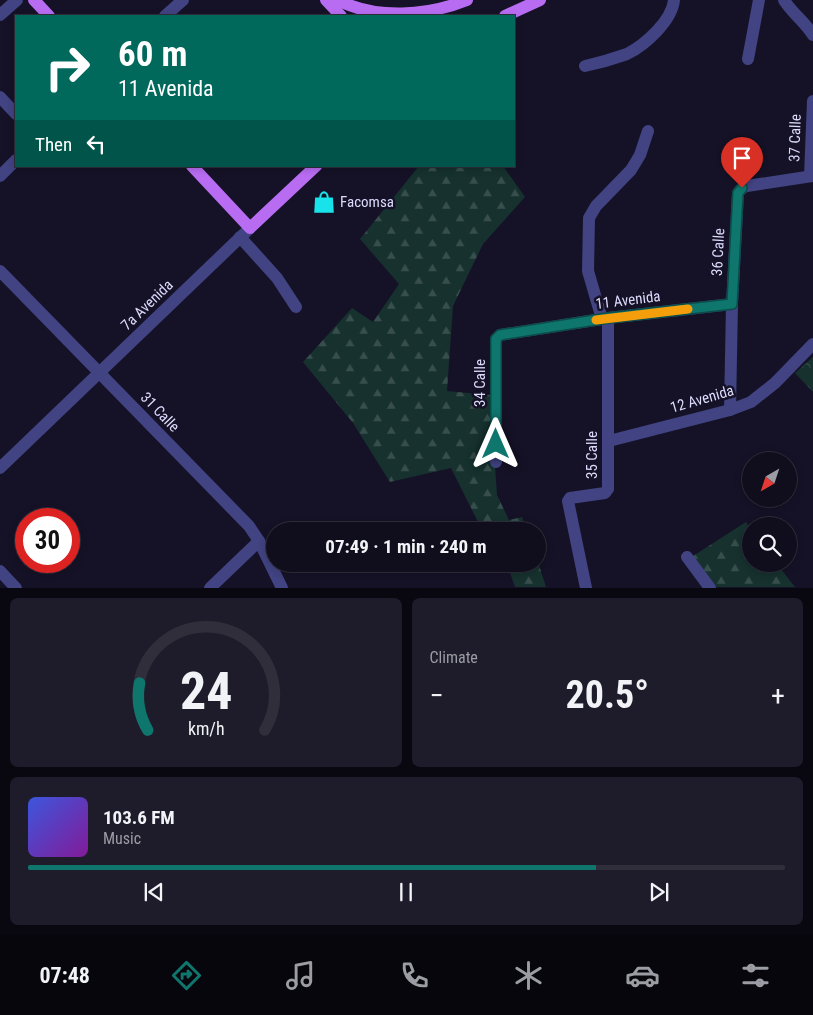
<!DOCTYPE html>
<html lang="en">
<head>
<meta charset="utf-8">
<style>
  :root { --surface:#100e1d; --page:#1e1c2a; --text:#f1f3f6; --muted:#9c9ca4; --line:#302e3b; --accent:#0f766e }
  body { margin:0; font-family:"Roboto Condensed",sans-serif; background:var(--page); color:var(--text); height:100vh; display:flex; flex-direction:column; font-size:19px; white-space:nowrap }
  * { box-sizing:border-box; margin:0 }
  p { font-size:16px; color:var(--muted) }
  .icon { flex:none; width:28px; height:28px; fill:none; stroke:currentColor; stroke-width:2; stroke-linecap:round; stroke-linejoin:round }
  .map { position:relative; height:588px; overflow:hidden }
  .panel { display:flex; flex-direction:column; gap:10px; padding:10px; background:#090810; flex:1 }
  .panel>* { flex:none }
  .banner { position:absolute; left:15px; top:15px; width:500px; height:152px; border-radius:0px; box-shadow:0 2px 8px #0003,0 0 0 1px var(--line); background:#00695c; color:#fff; overflow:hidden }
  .needle { width:32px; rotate:219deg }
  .controls { position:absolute; left:742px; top:452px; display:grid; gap:10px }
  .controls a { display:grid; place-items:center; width:55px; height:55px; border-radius:50%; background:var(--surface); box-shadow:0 2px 8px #0003,0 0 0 1px var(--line); font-size:25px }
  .speed { position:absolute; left:15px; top:508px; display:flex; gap:10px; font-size:25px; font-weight:700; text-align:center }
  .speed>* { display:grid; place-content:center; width:65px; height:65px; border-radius:50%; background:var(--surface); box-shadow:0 2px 8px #0003,0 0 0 1px var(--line); line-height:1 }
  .speed .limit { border:8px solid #d22; background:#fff; color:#111 }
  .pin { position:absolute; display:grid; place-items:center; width:42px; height:42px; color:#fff; margin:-51px -21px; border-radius:50% 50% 50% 0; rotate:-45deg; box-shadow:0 0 5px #0007 }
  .pin .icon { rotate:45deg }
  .me { position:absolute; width:55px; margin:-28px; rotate:0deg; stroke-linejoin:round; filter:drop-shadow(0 0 4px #0008) }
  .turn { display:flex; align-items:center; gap:18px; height:105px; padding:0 20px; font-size:22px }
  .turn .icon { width:65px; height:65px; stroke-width:2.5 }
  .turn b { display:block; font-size:35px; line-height:42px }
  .then { display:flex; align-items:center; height:48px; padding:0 20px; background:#0003; gap:10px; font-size:19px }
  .big { font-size:38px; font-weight:700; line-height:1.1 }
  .panel .widget { flex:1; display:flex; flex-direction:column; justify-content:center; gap:8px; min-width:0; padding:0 18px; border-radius:8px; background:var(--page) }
  .panel .dial { align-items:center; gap:0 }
  .dial svg { height:130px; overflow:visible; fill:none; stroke:var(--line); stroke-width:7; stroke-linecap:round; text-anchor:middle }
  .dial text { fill:var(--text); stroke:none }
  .song { display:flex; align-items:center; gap:15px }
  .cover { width:60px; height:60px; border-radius:8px; background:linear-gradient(135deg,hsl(230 70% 55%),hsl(290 70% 35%)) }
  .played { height:5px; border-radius:2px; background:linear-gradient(90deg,var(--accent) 75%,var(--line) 75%) }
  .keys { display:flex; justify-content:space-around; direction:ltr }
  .heat { display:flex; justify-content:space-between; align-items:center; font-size:28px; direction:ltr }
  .panel .tiles { flex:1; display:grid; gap:10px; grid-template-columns:1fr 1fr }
  .widget:last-child { grid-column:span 2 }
  .trip { position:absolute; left:266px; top:522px; width:280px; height:50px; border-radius:25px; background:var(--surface); box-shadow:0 2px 8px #0003,0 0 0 1px var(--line); font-weight:700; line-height:50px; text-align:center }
  .tabs { display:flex; height:80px; justify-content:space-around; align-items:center; background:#06060c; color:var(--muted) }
  .tabs .icon { width:35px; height:35px }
  .tabs .active { color:var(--accent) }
  .tabs b { font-size:22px; color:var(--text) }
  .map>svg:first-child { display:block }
</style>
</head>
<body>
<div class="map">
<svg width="813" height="588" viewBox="0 0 813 588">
  <defs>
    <pattern id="forest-firs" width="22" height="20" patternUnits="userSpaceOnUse" patternTransform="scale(1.25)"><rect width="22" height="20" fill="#16312e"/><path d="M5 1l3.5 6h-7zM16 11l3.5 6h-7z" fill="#374e4d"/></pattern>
    <pattern id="park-crowns" width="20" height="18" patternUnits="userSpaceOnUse" patternTransform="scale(1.25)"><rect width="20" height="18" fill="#16312e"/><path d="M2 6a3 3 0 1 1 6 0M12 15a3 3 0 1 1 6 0" fill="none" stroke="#374e4d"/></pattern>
  </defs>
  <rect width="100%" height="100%" fill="#151227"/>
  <!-- forest -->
  <g fill="url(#forest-firs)">
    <polygon points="419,166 503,166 525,197 483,244 453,306 447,391 490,395 497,495 509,520 522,517 527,531 495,531 492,521 478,522 451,468 390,482 353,423 303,362 352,308 373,322 399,284 360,239"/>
    <polygon points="746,522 751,530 751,564 777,564 795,587 713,587 690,558"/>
    <polygon points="538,562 546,587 515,587 507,564 538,564"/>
  </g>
  <!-- park -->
  <polygon fill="url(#park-crowns)" points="813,357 813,392 795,373"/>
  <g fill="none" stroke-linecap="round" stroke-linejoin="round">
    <!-- minor -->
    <g stroke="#414382" stroke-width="12">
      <path d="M784 0C792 13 805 22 813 35"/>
      <polyline points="0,15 17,0"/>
      <polyline points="165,16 183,0"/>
      <polyline points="748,59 759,0"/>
      <path d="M585 66C599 63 613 59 627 54 645 45 672 21 674 0"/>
      <polyline points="0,97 16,114"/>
      <polyline points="0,176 16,160"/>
      <polyline points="810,176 813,101"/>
      <polyline points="240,237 277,278 296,307"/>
      <polyline points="0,271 249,526 259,541 282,588"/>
      <polyline points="602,319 588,271 589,218 596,206 631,170 640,155 648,131"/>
      <polyline points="730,410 732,304 738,193 742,188 747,186 813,176"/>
      <polyline points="609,441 730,410 751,402 775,383 813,344"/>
      <polyline points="496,462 496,339 500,335 608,318 732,304"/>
      <polyline points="0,468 250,228"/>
      <polyline points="687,557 710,588"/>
      <polyline points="0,571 16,588"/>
      <polyline points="210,588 259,541"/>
      <polyline points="586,588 568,501 570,498 605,493 608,489 608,318"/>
    </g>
    <!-- major -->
    <g stroke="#b86cf2" stroke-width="12">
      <polyline points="34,0 49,16"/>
      <polyline points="326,0 341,16"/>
      <path d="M338 0C376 20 428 16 467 0"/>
      <polyline points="505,16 540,0"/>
      <polyline points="192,166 250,228 316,166"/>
    </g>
  </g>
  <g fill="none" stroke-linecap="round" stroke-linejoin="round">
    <defs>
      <polyline id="route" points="496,444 496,339 500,335 608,318 732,304 738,193 742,188"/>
    </defs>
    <!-- route casing -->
    <use href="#route" stroke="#0a4d48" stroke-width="12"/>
    <!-- route -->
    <use href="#route" stroke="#0f766e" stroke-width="9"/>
    <!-- slow -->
    <polyline stroke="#f59e0b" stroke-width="9" points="596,320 688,309"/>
  </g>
  <!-- icons -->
  <defs>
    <symbol id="shop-bare" viewBox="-9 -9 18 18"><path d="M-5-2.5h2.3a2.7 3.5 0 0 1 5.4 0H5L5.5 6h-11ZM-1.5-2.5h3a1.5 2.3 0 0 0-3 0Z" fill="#18e3eb" stroke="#151227" stroke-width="2.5" paint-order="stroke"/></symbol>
  </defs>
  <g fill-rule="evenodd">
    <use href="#shop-bare" x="308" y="186" width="32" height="32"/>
  </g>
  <g text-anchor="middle" stroke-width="5" stroke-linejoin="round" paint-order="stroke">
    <!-- street labels -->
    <g font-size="15" fill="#dddbfc" stroke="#151227">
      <text transform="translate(795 138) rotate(-88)" y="5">37 Calle</text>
      <text transform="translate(718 252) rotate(-87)" y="5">36 Calle</text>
      <text transform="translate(628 300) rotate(-7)" y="5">11 Avenida</text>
      <text transform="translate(147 305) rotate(-44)" y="5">7a Avenida</text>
      <text transform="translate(480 383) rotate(-90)" y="5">34 Calle</text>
      <text transform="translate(702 399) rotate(-16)" y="5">12 Avenida</text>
      <text transform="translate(160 412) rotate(46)" y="5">31 Calle</text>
      <text transform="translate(592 455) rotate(-90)" y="5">35 Calle</text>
    </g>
    <!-- poi labels -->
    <g font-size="15" fill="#dddbfc" stroke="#151227" text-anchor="start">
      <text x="340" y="207">Facomsa</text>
    </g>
  </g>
</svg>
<div class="controls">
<a><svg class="needle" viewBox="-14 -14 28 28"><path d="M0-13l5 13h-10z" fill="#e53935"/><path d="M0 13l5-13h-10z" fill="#9c9ca4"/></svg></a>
<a><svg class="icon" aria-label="search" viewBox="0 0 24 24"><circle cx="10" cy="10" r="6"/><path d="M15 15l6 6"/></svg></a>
</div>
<div class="speed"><div class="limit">30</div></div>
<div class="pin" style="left:742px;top:188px;background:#d93025"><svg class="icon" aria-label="arrive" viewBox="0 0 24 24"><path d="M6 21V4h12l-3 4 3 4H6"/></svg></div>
<svg class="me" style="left:496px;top:444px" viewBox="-20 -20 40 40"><path d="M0-17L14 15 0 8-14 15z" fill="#0f766e" stroke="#fff" stroke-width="4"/></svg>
<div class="trip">07:49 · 1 min · 240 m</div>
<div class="banner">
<div class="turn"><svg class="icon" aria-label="right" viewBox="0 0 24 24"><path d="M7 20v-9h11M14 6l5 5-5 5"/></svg><div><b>60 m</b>11 Avenida</div></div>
<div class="then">Then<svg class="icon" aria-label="left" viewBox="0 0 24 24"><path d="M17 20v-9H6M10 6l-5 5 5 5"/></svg></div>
</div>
</div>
<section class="panel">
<div class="tiles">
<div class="widget dial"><svg viewBox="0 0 100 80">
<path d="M14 69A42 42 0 1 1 86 69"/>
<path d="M14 69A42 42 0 0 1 9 40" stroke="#0f766e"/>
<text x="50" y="56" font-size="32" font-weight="700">24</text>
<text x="50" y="72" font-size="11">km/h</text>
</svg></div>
<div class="widget"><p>Climate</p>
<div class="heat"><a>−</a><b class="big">20.5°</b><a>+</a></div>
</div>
<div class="widget">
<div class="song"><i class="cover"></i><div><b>103.6 FM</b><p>Music</p></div></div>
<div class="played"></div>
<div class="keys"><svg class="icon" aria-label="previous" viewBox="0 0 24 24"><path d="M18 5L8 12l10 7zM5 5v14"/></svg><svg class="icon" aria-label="pause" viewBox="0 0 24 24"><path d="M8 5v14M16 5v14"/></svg><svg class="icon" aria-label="next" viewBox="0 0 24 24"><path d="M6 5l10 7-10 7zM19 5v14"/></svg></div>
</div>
</div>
</section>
<nav class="tabs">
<b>07:48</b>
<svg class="icon active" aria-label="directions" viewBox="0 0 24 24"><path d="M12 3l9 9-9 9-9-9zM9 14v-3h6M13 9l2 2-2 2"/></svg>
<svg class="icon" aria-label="music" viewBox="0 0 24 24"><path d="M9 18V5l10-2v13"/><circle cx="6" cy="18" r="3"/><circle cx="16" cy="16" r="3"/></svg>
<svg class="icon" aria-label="phone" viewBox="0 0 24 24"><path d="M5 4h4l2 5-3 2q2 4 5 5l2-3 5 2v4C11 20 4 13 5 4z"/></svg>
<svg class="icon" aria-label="climate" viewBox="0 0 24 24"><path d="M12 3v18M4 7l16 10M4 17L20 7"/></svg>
<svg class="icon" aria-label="car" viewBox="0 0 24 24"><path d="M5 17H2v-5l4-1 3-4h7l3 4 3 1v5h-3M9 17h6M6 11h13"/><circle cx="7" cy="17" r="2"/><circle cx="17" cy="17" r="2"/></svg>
<svg class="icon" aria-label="filters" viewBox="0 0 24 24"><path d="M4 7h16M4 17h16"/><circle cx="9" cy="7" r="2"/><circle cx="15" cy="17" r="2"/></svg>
</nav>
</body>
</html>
